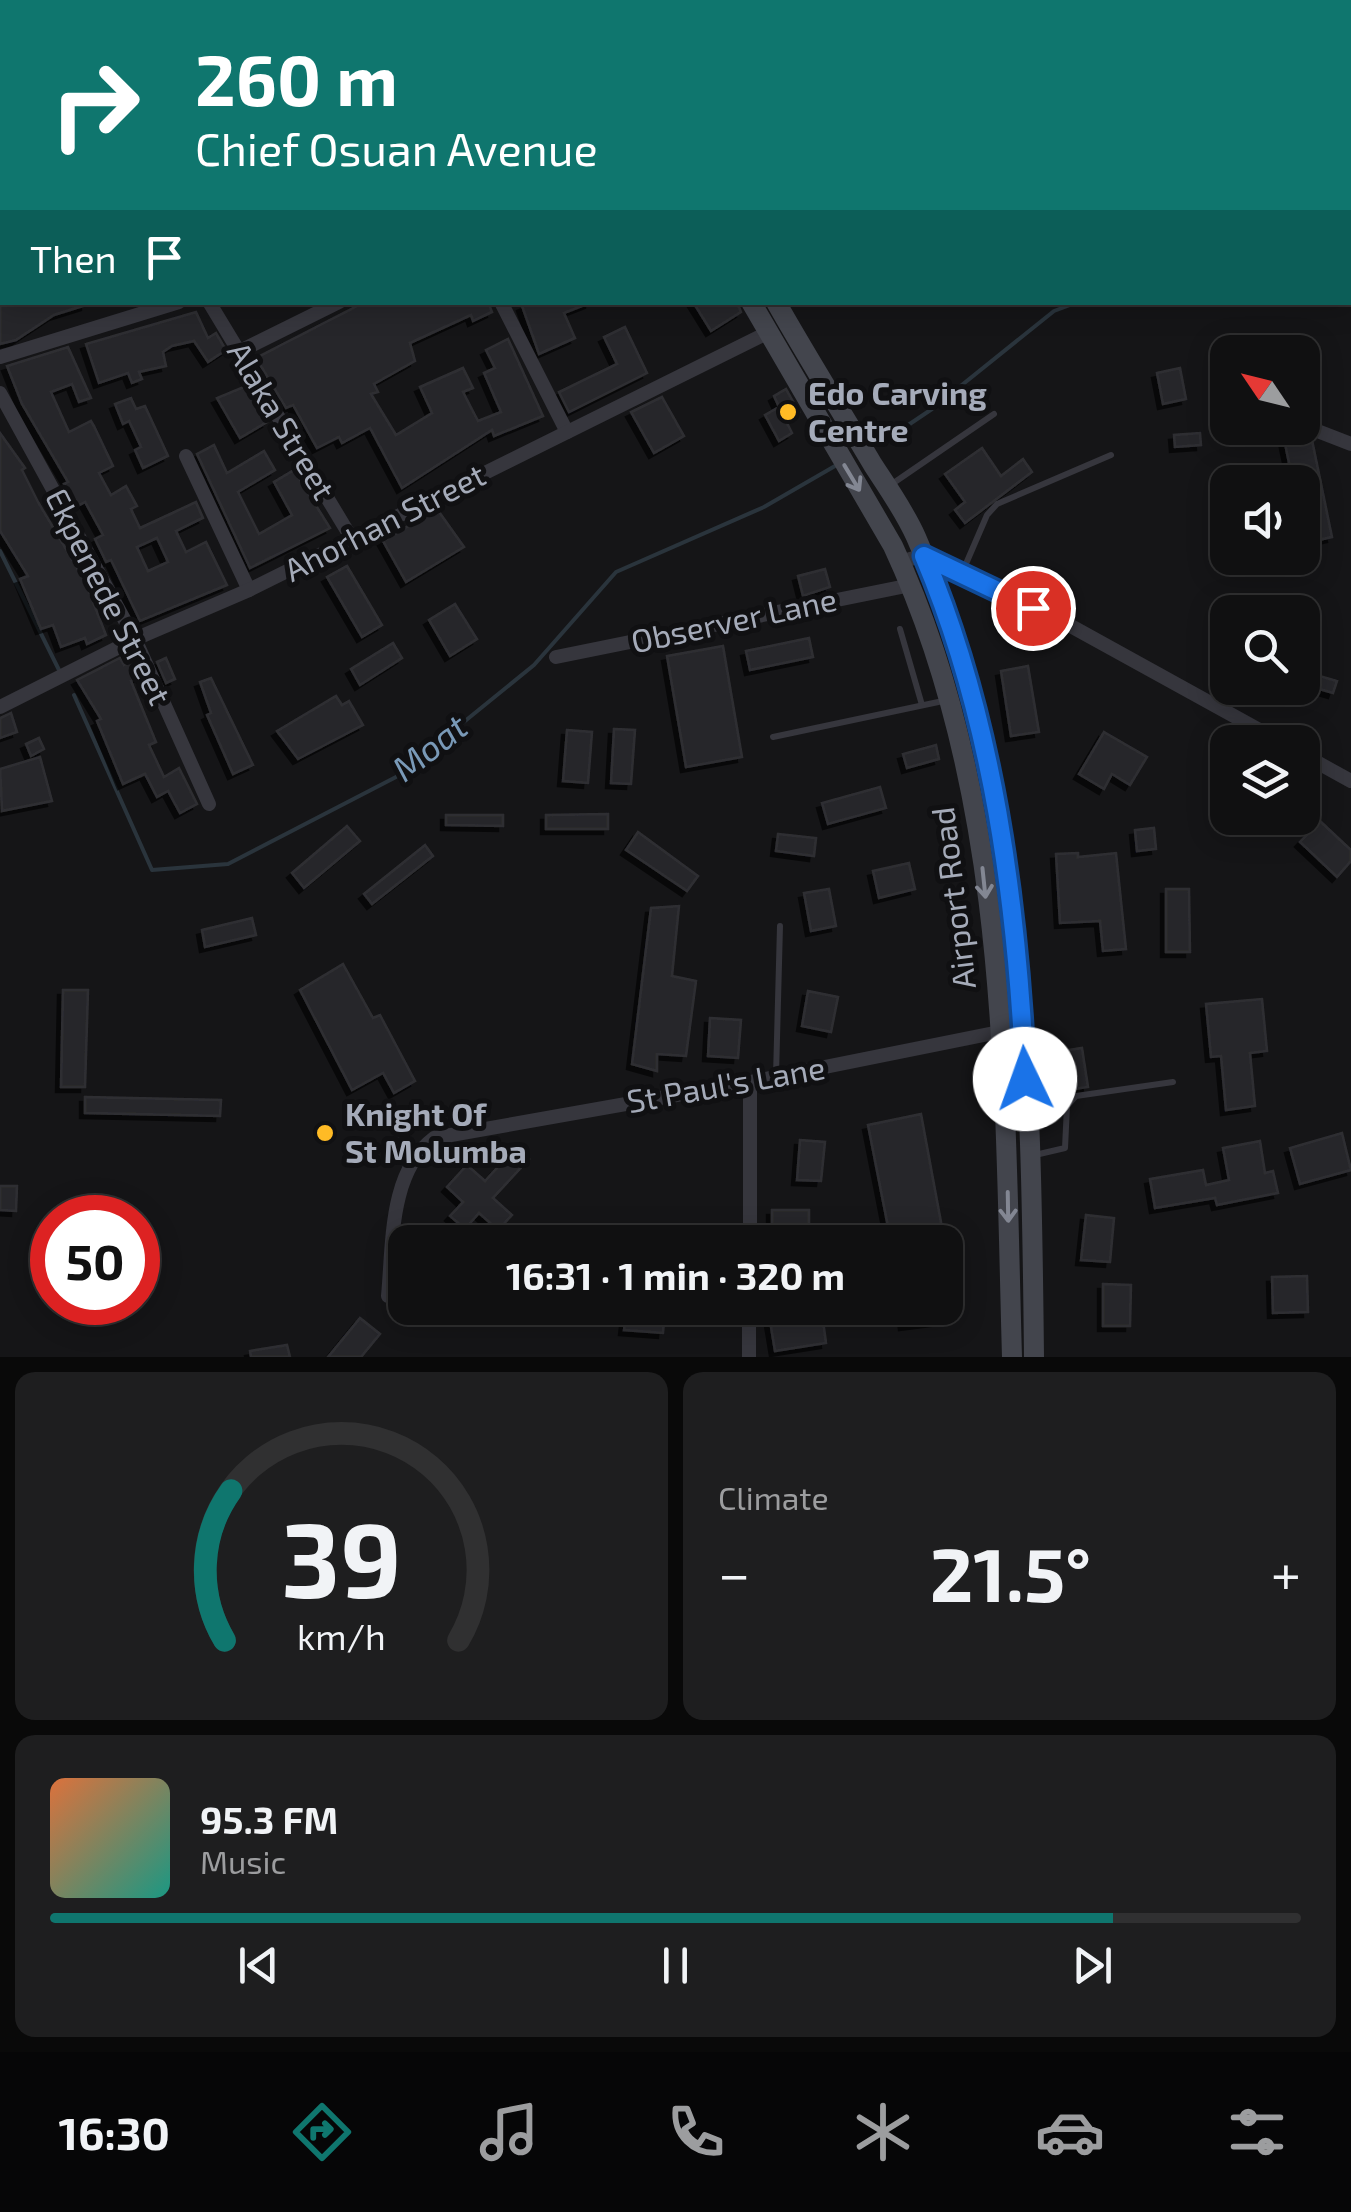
<!DOCTYPE html>
<html lang="en">
<head>
<meta charset="utf-8">
<style>
  :root { --surface:#101011; --page:#1e1e1f; --text:#f1f3f6; --muted:#9c9d9f; --line:#303031; --accent:#0f766e }
  body { margin:0; font-family:"Exo 2",sans-serif; background:var(--page); color:var(--text); height:100vh; display:flex; flex-direction:column; font-size:38px; white-space:nowrap }
  * { box-sizing:border-box; margin:0 }
  p { font-size:32px; color:var(--muted) }
  .icon { flex:none; width:55px; height:55px; fill:none; stroke:currentColor; stroke-width:2; stroke-linecap:round; stroke-linejoin:round }
  .map { position:relative; height:1357px; overflow:hidden }
  .sheet { display:flex; flex-direction:column; gap:15px; padding:15px; background:#090909; flex:1 }
  .sheet>* { flex:none }
  .hud { position:absolute; left:0px; top:0px; width:1352px; height:305px; box-shadow:0 5px 25px #0003,0 0 0 2px var(--line); background:#0f766e; color:#fff; overflow:hidden }
  .needle { width:65px; rotate:305deg }
  .fabs { position:absolute; left:1210px; top:335px; display:grid; gap:20px }
  .fabs a { display:grid; place-items:center; width:110px; height:110px; border-radius:20px; background:var(--surface); box-shadow:0 5px 25px #0003,0 0 0 2px var(--line); font-size:50px }
  .speed { position:absolute; left:30px; top:1195px; display:flex; gap:20px; font-size:50px; font-weight:700; text-align:center }
  .speed>* { display:grid; place-content:center; width:130px; height:130px; border-radius:50%; background:var(--surface); box-shadow:0 5px 25px #0003,0 0 0 2px var(--line); line-height:1 }
  .speed .limit { border:15px solid #d22; background:#fff; color:#111 }
  .pin { position:absolute; display:grid; place-items:center; width:85px; height:85px; color:#fff; margin:-42px; border:5px solid #fff; border-radius:50%; box-shadow:0 2px 10px #0007 }
  .me { position:absolute; width:110px; margin:-55px; rotate:357deg; stroke-linejoin:round; filter:drop-shadow(0 0 8px #0008) }
  .turn { display:flex; align-items:center; gap:35px; height:210px; padding:0 30px; font-size:45px }
  .turn .icon { width:130px; height:130px; stroke-width:2.5 }
  .turn b { display:block; font-size:70px; line-height:85px }
  .then { display:flex; align-items:center; height:95px; padding:0 30px; background:#0003; gap:20px; font-size:38px }
  .big { font-size:75px; font-weight:700; line-height:1.1 }
  .sheet .card { flex:1; display:flex; flex-direction:column; justify-content:center; gap:15px; min-width:0; padding:0 35px; border-radius:20px; background:var(--page) }
  .sheet .dial { align-items:center; gap:0 }
  .dial svg { height:260px; overflow:visible; fill:none; stroke:var(--line); stroke-width:7; stroke-linecap:round; text-anchor:middle }
  .dial text { fill:var(--text); stroke:none }
  .song { display:flex; align-items:center; gap:30px }
  .cover { width:120px; height:120px; border-radius:15px; background:linear-gradient(135deg,hsl(20 70% 55%),hsl(170 70% 35%)) }
  .played { height:10px; border-radius:5px; background:linear-gradient(90deg,var(--accent) 85%,var(--line) 85%) }
  .keys { display:flex; justify-content:space-around; direction:ltr }
  .heat { display:flex; justify-content:space-between; align-items:center; font-size:55px; direction:ltr }
  .sheet .tiles { flex:1; display:grid; gap:15px; grid-template-columns:1fr 1fr }
  .card:last-child { grid-column:span 2 }
  .trip { position:absolute; left:388px; top:1225px; width:575px; height:100px; border-radius:20px; background:var(--surface); box-shadow:0 5px 25px #0003,0 0 0 2px var(--line); font-weight:700; line-height:100px; text-align:center }
  .dock { display:flex; height:160px; justify-content:space-around; align-items:center; background:#060607; color:var(--muted) }
  .dock .icon { width:70px; height:70px }
  .dock .selected { color:var(--accent) }
  .dock b { font-size:45px; color:var(--text) }
  .map>svg:first-child { display:block }
</style>
</head>
<body>
<div class="map">
<svg width="1351" height="1357" viewBox="0 0 1351 1357">
  <defs>
    <filter id="shadow"><feDropShadow dx="-5" dy="5" stdDeviation="0" flood-color="#0009"/></filter>
  </defs>
  <rect width="100%" height="100%" fill="#151517"/>
  <g fill="none" stroke-linecap="round" stroke-linejoin="round">
    <!-- stream -->
    <g stroke="#2a343c" stroke-width="4">
      <polyline points="1350,234 1351,233"/>
      <polyline points="880,444 932,409 1054,311 1078,302"/>
      <polyline points="0,551 59,670"/>
      <polyline points="74,695 152,870 228,864 396,777 534,665 616,572 764,507 835,466"/>
    </g>
  </g>
  <!-- building -->
  <g fill="#28282b" stroke="#2f2f33" stroke-width="2.5" fill-rule="evenodd" filter="url(#shadow)">
    <polygon points="0,302 86,302 86,305 54,315 16,340 0,344"/>
    <polygon points="365,302 488,302 492,312 473,321 471,315 410,343 415,361 374,384 378,392 371,394 396,435 432,413 420,387 463,368 473,388 463,392 478,421 501,412 484,373 495,368 486,350 508,339 543,416 494,436 492,430 402,488 370,428 342,443 339,437 317,448 293,405 286,408 256,358"/>
    <polygon points="531,302 590,302 590,303 564,313 575,338 539,354 522,306"/>
    <polygon points="693,302 737,302 741,312 711,331"/>
    <polygon points="196,312 208,338 216,333 226,350 208,362 194,341 172,346 163,352 166,366 139,372 142,379 132,383 128,373 99,383 86,344"/>
    <polygon points="625,327 647,373 569,412 559,392 617,364 604,337"/>
    <path d="M68 347 91 398 79 402 72 384 51 392 69 432 91 421 94 426 113 466 99 473 111 495 126 486 137 506 131 509 140 528 196 502 203 518 176 531 186 552 206 542 227 585 140 621 111 560 106 562 95 539 103 535 85 502 76 507 64 484 68 482 22 404 7 366ZM157 538 168 562 148 571 137 547Z"/>
    <polygon points="1180,368 1186,399 1163,404 1157,373"/>
    <polygon points="246,386 267,422 240,438 217,398"/>
    <polygon points="786,389 799,412 787,423 792,433 779,441 765,415 779,407 774,396"/>
    <polygon points="662,397 684,436 654,453 631,412"/>
    <polygon points="131,398 136,409 145,406 168,456 143,468 135,450 141,447 129,421 123,424 115,404"/>
    <polygon points="0,433 25,468 22,470 38,502 85,581 106,635 87,644 85,638 61,647 53,625 41,629 20,579 28,576 0,531"/>
    <polygon points="1200,433 1201,445 1175,447 1174,435"/>
    <polygon points="1300,436 1312,440 1332,537 1306,543 1302,482 1293,482 1284,439"/>
    <polygon points="214,445 227,473 264,451 275,470 238,492 259,534 292,515 274,482 294,470 330,528 250,568 197,454"/>
    <polygon points="982,448 1001,476 1023,459 1032,472 965,523 955,510 965,502 945,474"/>
    <polygon points="437,509 464,547 406,582 383,541"/>
    <polygon points="347,566 382,625 362,637 327,577"/>
    <polygon points="825,569 830,587 803,596 798,576"/>
    <polygon points="455,604 477,639 450,656 429,620"/>
    <polygon points="809,638 813,657 750,670 746,651"/>
    <polygon points="393,643 402,658 360,685 351,669"/>
    <polygon points="723,646 742,757 686,767 667,656"/>
    <polygon points="120,658 124,665 133,661 140,676 131,681 156,742 149,745 164,777 179,768 197,804 180,813 168,791 157,797 145,774 123,784 97,721 101,719 77,680"/>
    <polygon points="166,658 175,679 166,683 157,662"/>
    <polygon points="1028,666 1039,732 1011,736 1001,671"/>
    <polygon points="1302,671 1337,681 1333,693 1302,684"/>
    <polygon points="211,678 253,765 233,774 207,715 211,713 200,682"/>
    <polygon points="336,696 342,705 349,701 363,725 298,759 277,731"/>
    <polygon points="11,713 17,732 0,738 0,718"/>
    <polygon points="614,729 635,730 631,784 611,783"/>
    <polygon points="567,730 592,732 588,783 563,781"/>
    <polygon points="1104,732 1147,757 1130,785 1112,774 1104,789 1079,774"/>
    <polygon points="39,738 44,749 31,756 26,744"/>
    <polygon points="936,745 939,759 907,768 903,754"/>
    <polygon points="40,757 52,801 2,811 0,769"/>
    <polygon points="880,787 886,808 828,824 822,803"/>
    <polygon points="608,814 608,829 546,829 546,815"/>
    <polygon points="446,815 503,815 503,826 446,825"/>
    <polygon points="1320,821 1351,850 1351,861 1337,877 1300,842"/>
    <polygon points="347,826 360,841 304,888 292,873"/>
    <polygon points="1154,828 1156,849 1137,851 1135,830"/>
    <polygon points="638,832 698,876 687,891 626,850"/>
    <polygon points="778,834 816,838 814,856 776,851"/>
    <polygon points="425,845 433,856 372,904 364,894"/>
    <polygon points="1078,853 1078,857 1116,853 1126,949 1103,951 1100,921 1060,923 1056,854"/>
    <polygon points="909,863 915,889 879,898 873,871"/>
    <polygon points="829,889 836,926 811,931 804,893"/>
    <polygon points="1166,889 1189,889 1190,952 1166,952"/>
    <polygon points="679,906 672,976 696,981 686,1056 657,1054 657,1071 632,1064 651,908"/>
    <polygon points="252,918 256,935 205,947 202,930"/>
    <polygon points="343,964 373,1018 380,1015 415,1081 394,1093 383,1073 352,1090 300,990"/>
    <polygon points="63,990 88,990 85,1087 61,1087"/>
    <polygon points="808,991 838,997 831,1032 802,1026"/>
    <polygon points="1262,999 1267,1051 1250,1053 1255,1106 1226,1110 1221,1056 1211,1057 1206,1004"/>
    <polygon points="710,1018 741,1020 738,1058 708,1056"/>
    <polygon points="1082,1048 1088,1087 1054,1092 1049,1053"/>
    <polygon points="85,1097 221,1100 220,1116 85,1113"/>
    <polygon points="921,1114 943,1233 891,1242 868,1125"/>
    <polygon points="1342,1133 1351,1170 1300,1184 1290,1148"/>
    <polygon points="800,1140 825,1142 821,1181 797,1180"/>
    <polygon points="1260,1141 1265,1173 1273,1171 1278,1193 1217,1205 1215,1198 1155,1208 1150,1179 1203,1170 1206,1185 1229,1180 1223,1148"/>
    <polygon points="516,1147 529,1159 493,1198 512,1215 498,1230 479,1213 465,1229 450,1216 463,1202 447,1187 467,1165 485,1181"/>
    <polygon points="0,1186 17,1186 16,1211 0,1210"/>
    <rect x="772" y="1210" width="37" height="21"/>
    <polygon points="1086,1215 1114,1218 1110,1262 1081,1260"/>
    <polygon points="400,1273 405,1273 405,1309 399,1310"/>
    <polygon points="1307,1276 1308,1312 1273,1313 1272,1277"/>
    <polygon points="1103,1284 1131,1285 1130,1326 1103,1326"/>
    <rect x="544" y="1308" width="39" height="12"/>
    <polygon points="641,1308 665,1308 663,1333 624,1330 626,1313 640,1314"/>
    <polygon points="902,1308 951,1308 952,1319 904,1325"/>
    <polygon points="822,1313 826,1343 775,1351 770,1321"/>
    <polygon points="360,1318 380,1334 361,1357 328,1357"/>
    <polygon points="287,1345 290,1357 251,1357 250,1351"/>
  </g>
  <g fill="none" stroke-linecap="round" stroke-linejoin="round">
    <!-- lane -->
    <g stroke="#36363d" stroke-width="6">
      <polyline points="121,0 122,2"/>
      <polyline points="774,0 775,2"/>
      <polyline points="1098,0 1099,2"/>
      <polyline points="204,2 210,0"/>
      <polyline points="1314,2 1317,0"/>
      <polyline points="892,484 994,414"/>
      <polyline points="962,573 987,515 997,504 1111,455"/>
      <polyline points="900,629 922,705"/>
      <polyline points="773,737 943,701"/>
      <polyline points="776,1076 780,926"/>
      <polyline points="1035,1155 1065,1148 1067,1106 1076,1096 1173,1082"/>
    </g>
    <!-- street -->
    <g stroke="#36363d" stroke-width="14">
      <polyline points="30,0 31,2"/>
      <polyline points="940,2 944,0"/>
      <polyline points="209,302 352,539"/>
      <polyline points="501,302 567,432"/>
      <polyline points="240,351 339,302"/>
      <polyline points="0,357 179,302"/>
      <polyline points="0,393 135,639 209,804"/>
      <polyline points="1302,425 1351,444"/>
      <polyline points="1259,430 1271,428"/>
      <polyline points="186,456 249,590"/>
      <polyline points="900,562 924,555 1069,625 1281,742"/>
      <polyline points="556,657 911,585"/>
      <polyline points="0,707 135,639 249,590 767,333"/>
      <polyline points="1302,754 1351,781"/>
      <polyline points="750,1242 750,1082"/>
      <path d="M388 1296C393 1243 389 1172 434 1138L750 1082 999 1032"/>
      <polyline points="749,1357 749,1308"/>
    </g>
    <!-- secondary -->
    <g stroke="#43454d" stroke-width="20">
      <polyline points="638,0 638,2"/>
      <polyline points="663,0 664,2"/>
      <path d="M751 302 893 546C1010 797 1004 1086 1012 1357"/>
      <path d="M776 302C807 357 841 411 873 465 888 488 905 512 916 537 1029 791 1031 1084 1034 1357"/>
    </g>
  </g>
  <!-- one-way arrows -->
  <defs><path id="oneway-shaft" d="M-6 0H5M1.5-3L5.5 0L1.5 3" fill="none" stroke-width="1.6" stroke-linecap="round" stroke-linejoin="round" transform="scale(2.5)"/></defs>
  <g stroke="#838793">
    <use href="#oneway-shaft" transform="translate(852 478) rotate(59)"/>
    <use href="#oneway-shaft" transform="translate(984 883) rotate(84)"/>
    <use href="#oneway-shaft" transform="translate(1008 1207) rotate(89)"/>
  </g>
  <g fill="none" stroke-linecap="round" stroke-linejoin="round">
    <defs>
      <path id="route" d="M1025 1079C1017 902 993 719 924 556L1033 608"/>
    </defs>
    <!-- route casing -->
    <use href="#route" stroke="#114b97" stroke-width="25"/>
    <!-- route -->
    <use href="#route" stroke="#1a73e8" stroke-width="18"/>
  </g>
  <!-- markers -->
  <g fill="#ffbb25" stroke="#101012" stroke-width="4">
    <circle cx="788" cy="412" r="10"/>
    <circle cx="325" cy="1133" r="10"/>
  </g>
  <g text-anchor="middle" stroke-width="10" stroke-linejoin="round" paint-order="stroke">
    <!-- poi labels -->
    <g font-size="32" font-weight="bold" fill="#a5abb9" stroke="#101012" text-anchor="start">
      <text x="808" y="405">Edo Carving<tspan x="808" dy="37">Centre</tspan></text>
      <text x="345" y="1126">Knight Of<tspan x="345" dy="37">St Molumba</tspan></text>
    </g>
    <!-- street labels -->
    <g font-size="32" fill="#a5abb9" stroke="#101012">
      <text transform="translate(281 421) rotate(59)" y="11">Alaka Street</text>
      <text transform="translate(385 523) rotate(-27)" y="11">Ahorhan Street</text>
      <text transform="translate(108 597) rotate(63)" y="11">Ekpenede Street</text>
      <text transform="translate(734 621) rotate(-12)" y="11">Observer Lane</text>
      <text transform="translate(954 898) rotate(-97)" y="11">Airport Road</text>
      <text transform="translate(726 1085) rotate(-10)" y="11">St Paul's Lane</text>
    </g>
    <!-- water labels -->
    <g font-size="35" font-style="italic" fill="#7999b7" stroke="#101012">
      <text transform="translate(430 748) rotate(-38)" y="12">Moat</text>
    </g>
  </g>
</svg>
<div class="fabs">
<a><svg class="needle" viewBox="-14 -14 28 28"><path d="M0-13l5 13h-10z" fill="#e53935"/><path d="M0 13l5-13h-10z" fill="#9c9d9f"/></svg></a>
<a><svg class="icon" aria-label="sound" viewBox="0 0 24 24"><path d="M4 9h4l5-4v14l-5-4H4zM17 9q2 3 0 6"/></svg></a>
<a><svg class="icon" aria-label="search" viewBox="0 0 24 24"><circle cx="10" cy="10" r="6"/><path d="M15 15l6 6"/></svg></a>
<a><svg class="icon" aria-label="layers" viewBox="0 0 24 24"><path d="M12 4l9 5-9 5-9-5zM3 14l9 5 9-5"/></svg></a>
</div>
<div class="speed"><div class="limit">50</div></div>
<div class="pin" style="left:1033px;top:608px;background:#d93025"><svg class="icon" aria-label="arrive" viewBox="0 0 24 24"><path d="M6 21V4h12l-3 4 3 4H6"/></svg></div>
<svg class="me" style="left:1025px;top:1079px" viewBox="-20 -20 40 40"><circle r="19" fill="#fff"/><path d="M0-13L10 11 0 6-10 11z" fill="#1a73e8"/></svg>
<div class="trip">16:31 · 1 min · 320 m</div>
<div class="hud">
<div class="turn"><svg class="icon" aria-label="right" viewBox="0 0 24 24"><path d="M7 20v-9h11M14 6l5 5-5 5"/></svg><div><b>260 m</b>Chief Osuan Avenue</div></div>
<div class="then">Then<svg class="icon" aria-label="arrive" viewBox="0 0 24 24"><path d="M6 21V4h12l-3 4 3 4H6"/></svg></div>
</div>
</div>
<section class="sheet">
<div class="tiles">
<div class="card dial"><svg viewBox="0 0 100 80">
<path d="M14 69A42 42 0 1 1 86 69"/>
<path d="M14 69A42 42 0 0 1 16 23" stroke="#0f766e"/>
<text x="50" y="56" font-size="32" font-weight="700">39</text>
<text x="50" y="72" font-size="11">km/h</text>
</svg></div>
<div class="card"><p>Climate</p>
<div class="heat"><a>−</a><b class="big">21.5°</b><a>+</a></div>
</div>
<div class="card">
<div class="song"><i class="cover"></i><div><b>95.3 FM</b><p>Music</p></div></div>
<div class="played"></div>
<div class="keys"><svg class="icon" aria-label="previous" viewBox="0 0 24 24"><path d="M18 5L8 12l10 7zM5 5v14"/></svg><svg class="icon" aria-label="pause" viewBox="0 0 24 24"><path d="M8 5v14M16 5v14"/></svg><svg class="icon" aria-label="next" viewBox="0 0 24 24"><path d="M6 5l10 7-10 7zM19 5v14"/></svg></div>
</div>
</div>
</section>
<nav class="dock">
<b>16:30</b>
<svg class="icon selected" aria-label="directions" viewBox="0 0 24 24"><path d="M12 3l9 9-9 9-9-9zM9 14v-3h6M13 9l2 2-2 2"/></svg>
<svg class="icon" aria-label="music" viewBox="0 0 24 24"><path d="M9 18V5l10-2v13"/><circle cx="6" cy="18" r="3"/><circle cx="16" cy="16" r="3"/></svg>
<svg class="icon" aria-label="phone" viewBox="0 0 24 24"><path d="M5 4h4l2 5-3 2q2 4 5 5l2-3 5 2v4C11 20 4 13 5 4z"/></svg>
<svg class="icon" aria-label="climate" viewBox="0 0 24 24"><path d="M12 3v18M4 7l16 10M4 17L20 7"/></svg>
<svg class="icon" aria-label="car" viewBox="0 0 24 24"><path d="M5 17H2v-5l4-1 3-4h7l3 4 3 1v5h-3M9 17h6M6 11h13"/><circle cx="7" cy="17" r="2"/><circle cx="17" cy="17" r="2"/></svg>
<svg class="icon" aria-label="filters" viewBox="0 0 24 24"><path d="M4 7h16M4 17h16"/><circle cx="9" cy="7" r="2"/><circle cx="15" cy="17" r="2"/></svg>
</nav>
</body>
</html>
